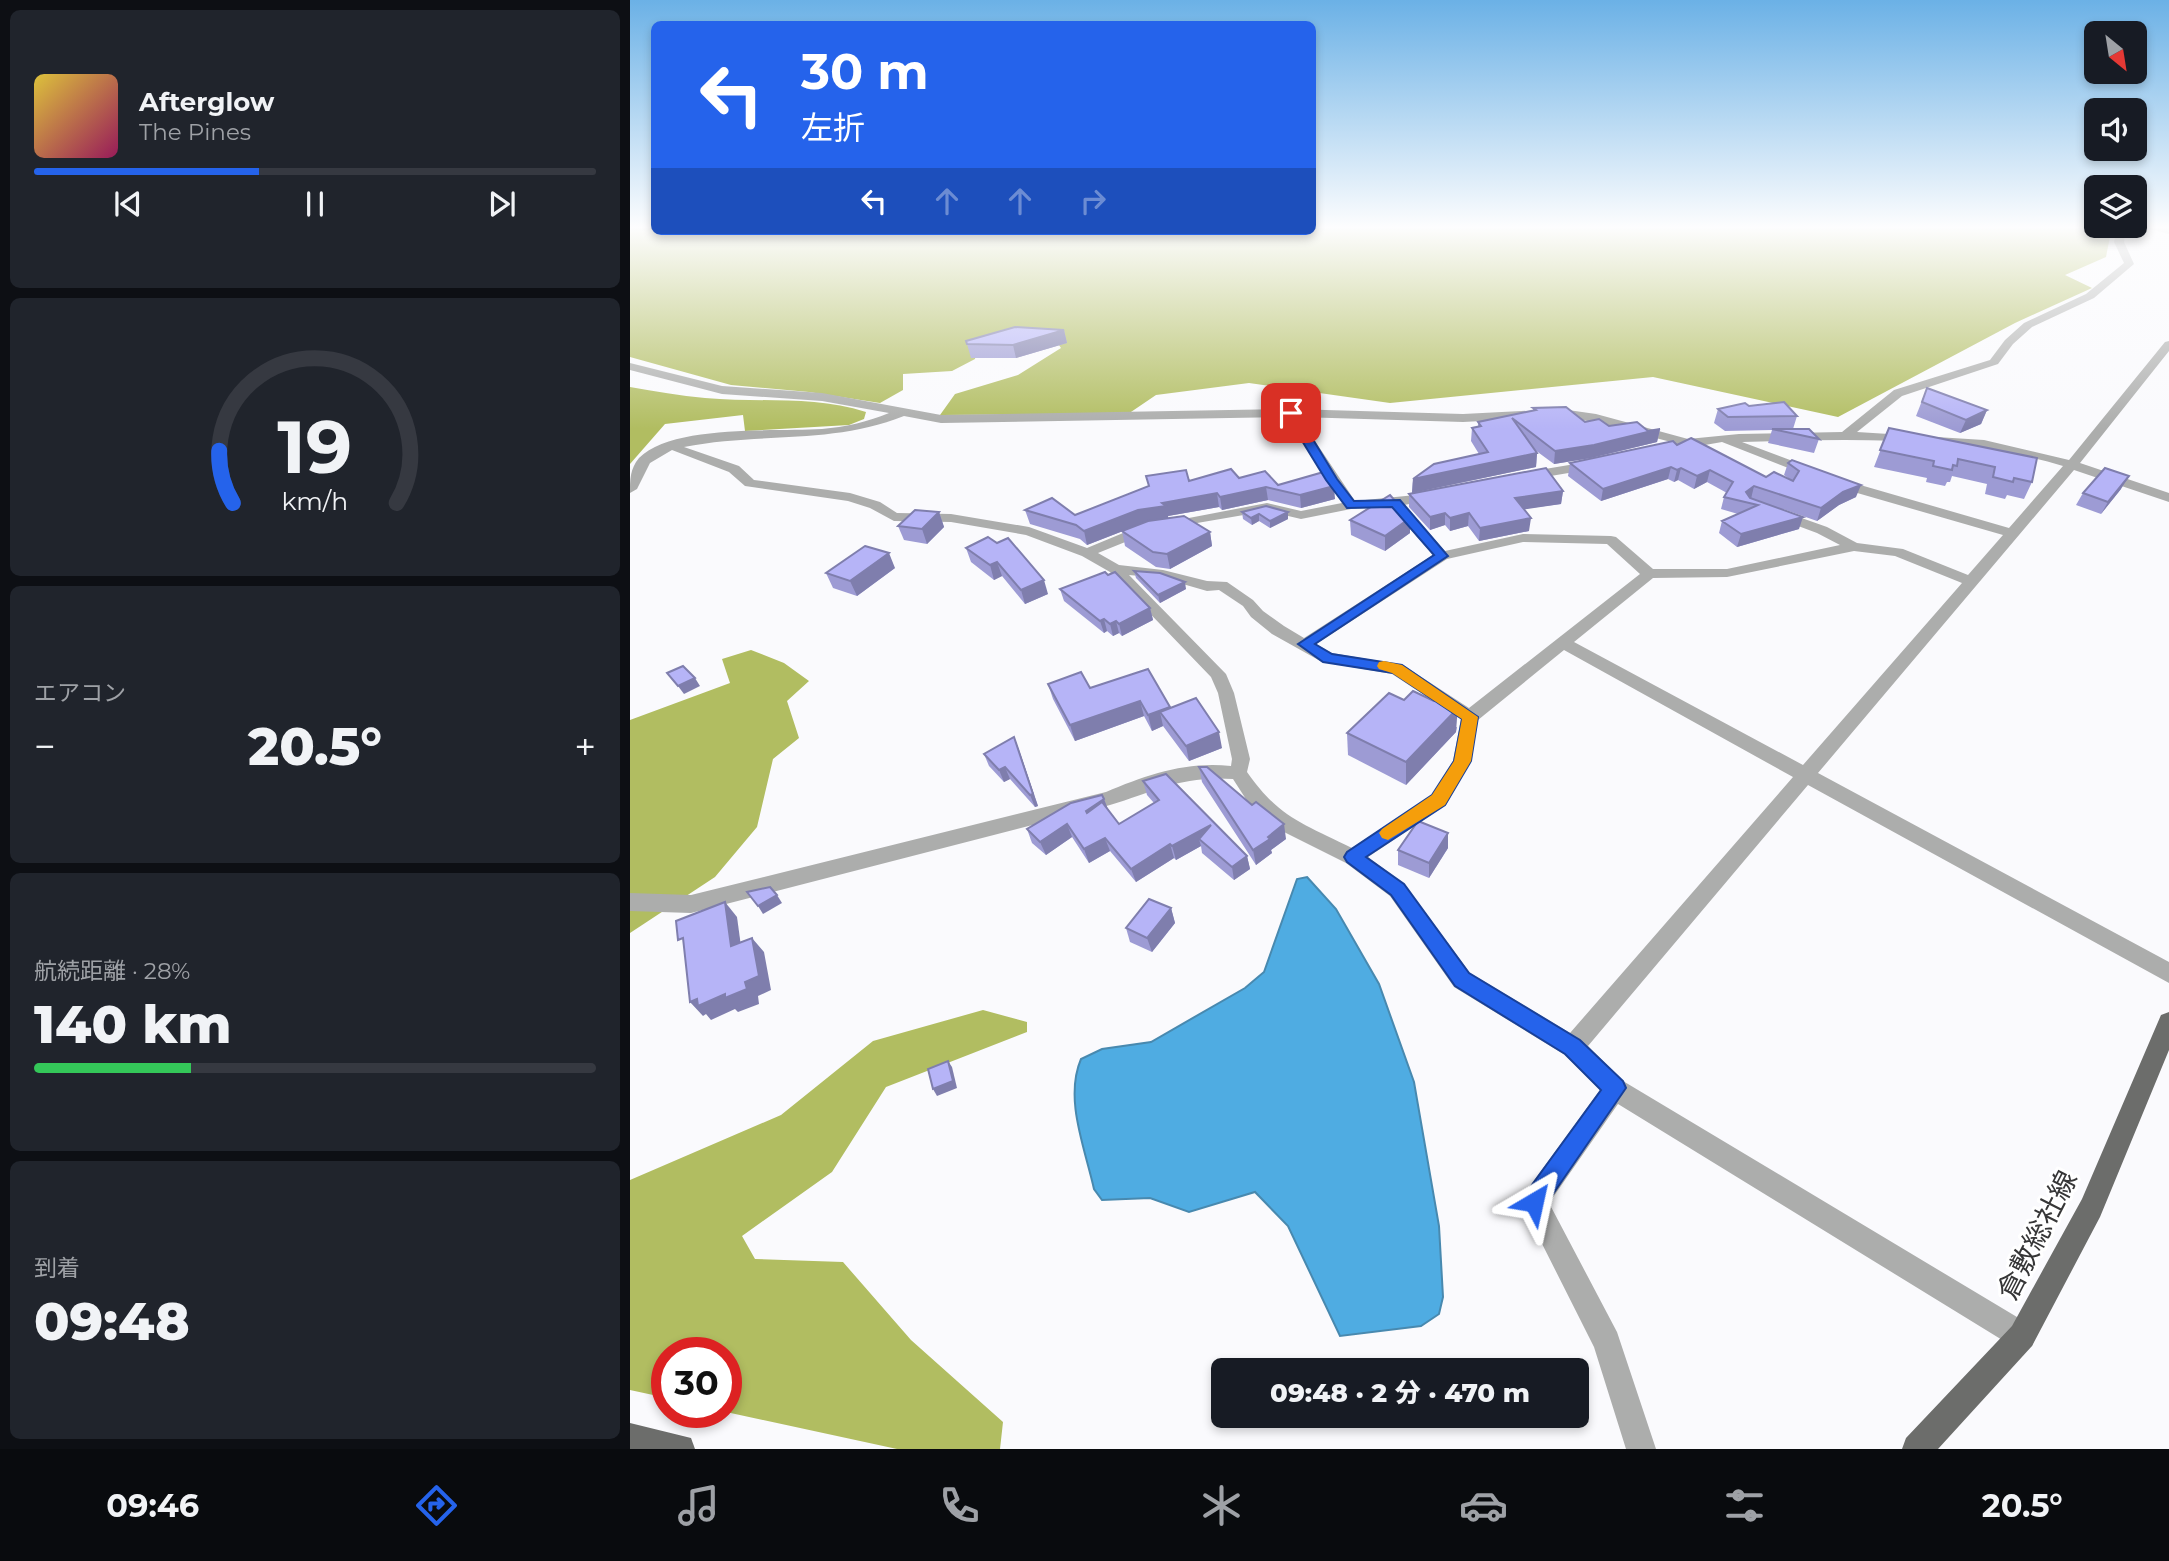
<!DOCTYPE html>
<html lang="ja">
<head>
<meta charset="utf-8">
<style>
  :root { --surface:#171b24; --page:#20242c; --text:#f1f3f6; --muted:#9ea1a6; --line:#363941; --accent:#2563eb }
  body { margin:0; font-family:Montserrat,"Noto Sans JP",sans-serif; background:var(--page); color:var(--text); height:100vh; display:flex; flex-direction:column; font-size:26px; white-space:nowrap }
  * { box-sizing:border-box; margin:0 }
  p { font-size:23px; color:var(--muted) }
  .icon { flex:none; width:38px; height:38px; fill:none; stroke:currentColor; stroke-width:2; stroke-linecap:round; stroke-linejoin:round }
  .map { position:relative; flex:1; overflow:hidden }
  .side { display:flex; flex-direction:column; gap:10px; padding:10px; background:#0d0f14; width:630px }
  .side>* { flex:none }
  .top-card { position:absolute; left:21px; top:21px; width:665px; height:214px; border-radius:10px; box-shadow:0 4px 10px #0003; background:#2563eb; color:#fff; overflow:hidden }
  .needle { width:46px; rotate:150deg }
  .buttons { position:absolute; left:1454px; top:21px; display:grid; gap:14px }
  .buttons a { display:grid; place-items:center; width:63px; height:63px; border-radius:10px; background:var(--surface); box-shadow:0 4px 10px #0003; font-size:35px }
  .speed { position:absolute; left:21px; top:1337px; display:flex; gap:14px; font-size:35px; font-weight:700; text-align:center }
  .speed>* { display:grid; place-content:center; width:91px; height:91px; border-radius:50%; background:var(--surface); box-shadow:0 4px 10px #0003; line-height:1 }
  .speed .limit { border:10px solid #d22; background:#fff; color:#111 }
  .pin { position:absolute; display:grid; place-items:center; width:60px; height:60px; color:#fff; margin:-30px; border-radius:14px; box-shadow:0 4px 10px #0006 }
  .me { position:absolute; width:77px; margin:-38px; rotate:36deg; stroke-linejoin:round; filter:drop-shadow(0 0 5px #0008) }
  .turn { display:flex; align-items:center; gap:24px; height:147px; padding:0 35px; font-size:32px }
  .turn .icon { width:91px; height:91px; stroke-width:2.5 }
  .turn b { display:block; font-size:49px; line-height:60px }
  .lanes { display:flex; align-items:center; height:66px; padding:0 35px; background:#0003; justify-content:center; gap:35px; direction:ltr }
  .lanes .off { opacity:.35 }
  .big { font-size:52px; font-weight:800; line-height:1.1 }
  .side .card { flex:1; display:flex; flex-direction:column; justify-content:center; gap:10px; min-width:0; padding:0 24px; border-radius:10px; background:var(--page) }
  .side .dial { align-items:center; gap:0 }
  .dial svg { height:182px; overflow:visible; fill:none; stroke:var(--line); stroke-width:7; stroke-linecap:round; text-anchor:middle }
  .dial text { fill:var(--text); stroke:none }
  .song { display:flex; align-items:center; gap:21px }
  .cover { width:84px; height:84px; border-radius:10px; background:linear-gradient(135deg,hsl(50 70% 55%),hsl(330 70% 35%)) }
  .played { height:7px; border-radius:4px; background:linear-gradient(90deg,var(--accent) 40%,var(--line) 40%) }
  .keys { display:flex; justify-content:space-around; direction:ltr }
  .heat { display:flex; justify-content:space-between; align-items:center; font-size:38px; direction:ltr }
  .charge { height:10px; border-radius:5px; background:linear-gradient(90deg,#34c759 28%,var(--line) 0) }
  .trip { position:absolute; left:581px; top:1358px; width:378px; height:70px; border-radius:10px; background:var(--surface); box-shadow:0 4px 10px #0003; font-weight:800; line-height:70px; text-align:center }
  .menu { display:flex; height:112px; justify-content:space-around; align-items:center; background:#090b0e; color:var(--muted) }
  .menu .icon { width:49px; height:49px }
  .menu .on { color:var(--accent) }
  .menu b { font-size:32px; color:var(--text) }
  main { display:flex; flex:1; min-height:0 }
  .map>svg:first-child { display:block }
</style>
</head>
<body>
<main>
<section class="side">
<div class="card">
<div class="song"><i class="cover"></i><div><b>Afterglow</b><p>The Pines</p></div></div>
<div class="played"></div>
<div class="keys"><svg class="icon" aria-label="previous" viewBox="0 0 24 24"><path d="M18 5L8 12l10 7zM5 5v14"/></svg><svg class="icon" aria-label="pause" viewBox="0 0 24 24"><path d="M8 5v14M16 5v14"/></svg><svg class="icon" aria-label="next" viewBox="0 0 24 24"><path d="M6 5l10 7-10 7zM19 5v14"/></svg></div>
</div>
<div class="card dial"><svg viewBox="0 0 100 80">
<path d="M14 69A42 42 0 1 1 86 69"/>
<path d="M14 69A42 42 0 0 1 8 46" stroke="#2563eb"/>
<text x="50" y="56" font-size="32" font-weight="700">19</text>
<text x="50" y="72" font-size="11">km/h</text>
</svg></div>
<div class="card"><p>エアコン</p>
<div class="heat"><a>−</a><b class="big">20.5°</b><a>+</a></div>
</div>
<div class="card"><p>航続距離 · 28%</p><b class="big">140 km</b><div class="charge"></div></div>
<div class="card"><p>到着</p><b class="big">09:48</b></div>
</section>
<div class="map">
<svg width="1539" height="1449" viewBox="0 0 1539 1449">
  <rect width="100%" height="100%" fill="#fafafd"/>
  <!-- forest -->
  <g fill="#b1bd61">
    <polygon points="0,226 24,226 24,231 682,231 683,226 1482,226 1476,257 1435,275 1462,288 1385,323 1208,417 1023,377 760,403 619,383 526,395 498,414 310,415 325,394 388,375 431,348 422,335 348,342 345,359 322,371 273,374 273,390 250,403 179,392 101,385 0,357"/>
    <path d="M0 387C25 391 50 396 75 398 129 403 183 395 236 412L234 419 219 425 115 431 113 415 35 424 0 464Z"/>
    <polygon points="121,650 154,663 179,681 157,701 169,738 143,759 127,827 85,877 0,933 0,720 100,683 92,659"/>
    <polygon points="353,1010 397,1022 397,1032 256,1087 202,1172 112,1236 125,1259 213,1262 281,1340 373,1422 370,1449 267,1449 96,1412 96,1353 37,1353 37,1398 0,1390 0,1180 151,1115 243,1041"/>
  </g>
  <!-- water -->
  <path fill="#4face2" stroke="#4889af" stroke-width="2" d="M677 877 706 909 749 984 784 1082 809 1226 813 1297 809 1314 791 1326 710 1336 658 1226 625 1192 559 1212 520 1198 472 1200 464 1189C455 1148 434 1099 451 1059L472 1049 521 1042 615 988 634 972 667 879Z"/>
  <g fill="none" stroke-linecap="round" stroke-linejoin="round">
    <!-- minor -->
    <g fill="#acadac" fill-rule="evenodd">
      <path d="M1488 226H1496L1494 242 1504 264 1464 298 1402 327 1383 344 1368 364 1272 396 1227 432 1354 440 1439 460 1535 342 1539 341V351L1450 463 1539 493V502L1444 470 1188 773 1539 962V983L1178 785 958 1046 993 1081 1402 1326 1406 1336 1402 1346 1392 1350 1382 1346 988 1104 919 1203 987 1332 1026 1449H996L964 1347 891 1202 895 1193 970 1090 935 1055 824 987 760 896 716 863 644 827 621 807 603 779C554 775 525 791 480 805L61 913 0 911V893L61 895 476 792C516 775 556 761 601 766L602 759 588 693 581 677 480 572 452 556 396 535 321 522 264 521 240 508 218 501 115 486 99 472 42 450 20 463 7 489 0 493C0 479 0 469 9 458 43 424 146 432 192 429 215 427 237 422 259 413L192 401 92 394 0 370V363L92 386 192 393 311 415 661 409 833 414 931 409 966 414 1058 439 1109 434 1212 432 1264 390 1360 360 1375 340 1394 323 1456 294 1494 263 1484 242ZM274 416 311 423 657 417 712 503 671 511 637 503 538 522V528L637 511 671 519 721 509 761 507 803 555 674 638 654 626 633 611 623 600 597 582 577 581 533 570 489 565 468 553 520 532V526H510L457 548 399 527 321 514 267 513 250 502 220 493 124 480 109 466 54 447C129 432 202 445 274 416ZM669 417 833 422 931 417 965 422 1041 442 1019 447V453L1024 454 1092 442 1179 476 1186 472 1184 469 1112 442C1220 439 1329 435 1433 466L1379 528 1213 480 1208 479 1201 483 1203 486 1373 535 1338 575 1273 549 1227 543 1197 527 1149 510 1142 514 1144 517 1187 533 1210 545 1097 569H1023L986 537 981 536 893 534 815 551 774 505 806 499V493L725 501ZM893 542 977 544 1010 574 839 708 773 665 702 653 686 644 817 559ZM1224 551 1265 556 1332 583 1173 765 944 642 1023 578 1097 577ZM499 575 532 578 577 591 589 590 613 606 621 617 642 634 692 662 762 674 831 719 823 761 802 795 722 848C674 824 649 818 617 772L620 759 604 693 596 674ZM934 650 1163 777 940 1033 840 973 774 884 738 857 816 805 841 761 848 720Z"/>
      <polygon points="1514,226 1539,228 1539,234 1515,228"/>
      <polygon points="963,461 970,465 968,468 897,480 890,476 897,472"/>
    </g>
    <!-- major -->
    <g fill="#6c6d6b" fill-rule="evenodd">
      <polygon points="1539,1012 1539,1050 1470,1217 1402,1346 1308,1449 1272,1449 1276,1438 1382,1326 1452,1199 1531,1015"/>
      <polygon points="0,1423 61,1438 65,1449 0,1449"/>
    </g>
  </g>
  <!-- wall -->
  <g fill="#9d9bd4">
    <polygon points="434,330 437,343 386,358 341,358 337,344"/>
    <polygon points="1297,388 1357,410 1351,424 1330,433 1286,416"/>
    <polygon points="1119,406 1167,416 1163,429 1189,439 1184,453 1138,443 1142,430 1095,431 1084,423 1088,409"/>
    <polygon points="903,408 955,422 979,426 1018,431 1030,429 1027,442 961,458 924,464 905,450 907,453 906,467 782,493 783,479 849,454 841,441 842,428 848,427 848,422 903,411"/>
    <polygon points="1259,428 1407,458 1402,482 1394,499 1377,495 1375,499 1355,494 1357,484 1322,476 1320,482 1317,482 1315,486 1296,482 1297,478 1244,467"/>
    <polygon points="1047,445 1136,477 1161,480 1154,475 1158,463 1226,497 1209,505 1187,521 1153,509 1169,529 1107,547 1089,533 1092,521 1108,514 1091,509 1094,497 1097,493 1077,482 1064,489 1048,480 1044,482 1038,479 971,501 938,476 940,463"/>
    <polygon points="609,478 648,485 705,499 671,508 638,500 592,510 589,507 538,516 538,518 580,532 582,546 540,569 526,567 495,546 492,531 511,524 457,545 450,539 400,524 395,510 445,515 559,481"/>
    <polygon points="1491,489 1471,514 1446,505 1453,493"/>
    <polygon points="933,491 931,504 893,509 899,531 849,541 838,526 820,531 815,525 800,530 779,507 779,494"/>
    <polygon points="309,512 314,527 297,544 274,540 268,526"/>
    <polygon points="612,512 658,512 658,519 640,528 629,521 622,525 613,519"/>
    <polygon points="720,520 780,533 755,551 721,535"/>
    <polygon points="358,537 418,594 395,604 372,576 364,580 341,562 336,548"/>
    <polygon points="265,568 227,596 203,588 196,573"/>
    <polygon points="504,571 556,589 530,603 506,578"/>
    <polygon points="478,575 520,608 523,620 492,636 489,633 483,636 477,631 474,633 434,601 430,589"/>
    <polygon points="418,684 460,688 540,708 592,748 559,761 533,726 522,731 514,716 445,741 423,699"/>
    <polygon points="827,727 826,732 776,785 718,755 717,733"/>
    <polygon points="384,737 389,750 408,806 405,807 380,779 374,782 359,766 354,754"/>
    <polygon points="569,767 656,839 641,850 642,853 626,865 572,782"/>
    <polygon points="513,781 617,856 620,869 604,880 572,853 571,846 546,860 544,858 506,882 480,851 459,863 442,837 416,855 402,843 397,829 474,799 478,811 489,824 524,803 517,795"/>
    <polygon points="818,848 799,878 768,865 768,850"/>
    <polygon points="541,908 545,923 522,952 500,942 496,928"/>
  </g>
  <!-- shaded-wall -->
  <g fill="#7f7ead">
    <polygon points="434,330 437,343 386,358 383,345"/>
    <polygon points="1357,410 1351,424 1330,433 1336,420"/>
    <polygon points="1030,429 1027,442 961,458 924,464 925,451"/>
    <polygon points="907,453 906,467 782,493 783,479"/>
    <polygon points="1041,467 1038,479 971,501 973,489"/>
    <polygon points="1051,468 1048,480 1044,482 1047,470"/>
    <polygon points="1080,470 1077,482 1064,489 1067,476"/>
    <polygon points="1499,476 1491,489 1471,514 1478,502"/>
    <polygon points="1231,485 1226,497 1209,505 1187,521 1191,508 1213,492"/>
    <polygon points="704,486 705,499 671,508 670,495"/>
    <polygon points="1124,486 1121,499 1116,492"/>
    <polygon points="636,487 638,500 592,510 590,497"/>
    <polygon points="933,491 931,504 883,511 885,498"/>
    <polygon points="587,493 589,507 538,516 539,520 511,524 457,545 454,531 508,510 532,503"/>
    <polygon points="309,512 314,527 297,544 292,529"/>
    <polygon points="658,512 658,519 640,528 640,521"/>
    <polygon points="815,513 815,525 800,530 800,517"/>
    <polygon points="839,513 838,526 820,531 820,518"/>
    <polygon points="629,514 629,521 622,525 621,518"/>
    <polygon points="1173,517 1169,529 1107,547 1111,534"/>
    <polygon points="780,518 780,533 755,551 755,536"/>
    <polygon points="901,518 899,531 849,541 850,528"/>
    <polygon points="580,532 582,546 540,569 537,554"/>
    <polygon points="259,553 265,568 227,596 220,581"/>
    <polygon points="367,562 372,576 364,580 360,565"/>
    <polygon points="414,580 418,594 395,604 391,590"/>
    <polygon points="555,582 556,589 530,603 528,595"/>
    <polygon points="520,608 523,620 492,636 489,624"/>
    <polygon points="474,619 477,631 474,633 470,621"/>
    <polygon points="486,621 489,633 483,636 480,624"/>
    <polygon points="65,678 70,686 54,694 48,686"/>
    <polygon points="510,701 514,716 445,741 440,725"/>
    <polygon points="828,705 826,732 776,785 776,762"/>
    <polygon points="540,707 530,712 533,726 522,731 518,715"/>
    <polygon points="589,732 592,748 559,761 556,746"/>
    <polygon points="384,737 389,750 408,806 405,807 400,795"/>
    <polygon points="375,767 380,779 374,782 369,770"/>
    <polygon points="474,799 479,812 460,825 456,811"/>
    <polygon points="437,824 442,837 416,855 410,842"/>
    <polygon points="654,824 656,839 641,850 642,853 626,865 623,850"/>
    <polygon points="581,825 569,839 571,846 546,860 542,846"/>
    <polygon points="818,833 818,848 799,878 799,863"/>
    <polygon points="475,838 480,851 459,863 454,849"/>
    <polygon points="540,844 544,858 506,882 501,869"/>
    <polygon points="617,856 620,869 604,880 602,867"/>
    <polygon points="147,895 152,903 133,914 128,906"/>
    <polygon points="95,902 107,917 113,961 101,946"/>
    <polygon points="541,908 545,923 522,952 517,938"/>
    <polygon points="122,938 134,952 141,990 128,996 129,1004 108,1012 105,1009 81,1020 76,1014 73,1016 60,1002 115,982"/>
    <polygon points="318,1061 322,1067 327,1088 307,1096 303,1089"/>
  </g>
  <!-- building -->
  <g fill="#b6b4f7" stroke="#7f7ead" stroke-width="2">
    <polygon points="385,327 434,330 383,345 337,344 336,341"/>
    <polygon points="1297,388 1357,410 1336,420 1292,402"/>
    <polygon points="1154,402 1167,416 1098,417 1088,409 1115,403 1119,406"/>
    <polygon points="936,407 955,422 969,419 979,426 1007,422 1018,431 1030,429 964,445 925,451 882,418 907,453 783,479 804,464 858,452 842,428 851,426 848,422 906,410 903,408"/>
    <polygon points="1259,428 1407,458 1402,482 1384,478 1383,482 1363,477 1365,467 1328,459 1327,466 1323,465 1322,470 1303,466 1304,461 1250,450"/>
    <polygon points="1142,429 1179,429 1189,439"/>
    <polygon points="1061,438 1136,477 1144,472 1163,481 1169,471 1158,463 1162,460 1231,485 1213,492 1191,508 1124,486 1116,492 1120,498 1173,517 1111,534 1092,521 1128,505 1094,497 1103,482 1080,470 1067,476 1051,468 1047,470 1041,467 973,489 940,463 1043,441 1047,445"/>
    <polygon points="916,468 933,491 885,498 901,518 850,528 839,513 820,518 815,513 800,517 779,494"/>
    <polygon points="1475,468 1499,476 1478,502 1453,493"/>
    <polygon points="601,469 609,478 635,471 648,485 697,471 704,486 670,495 636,487 590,497 587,493 532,503 536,506 508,510 454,531 446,525 395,510 422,498 445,515 519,486 516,476 556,470 559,481"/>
    <polygon points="760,495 780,518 755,536 720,520"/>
    <polygon points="636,506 658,512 640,521 629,514 621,518 612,512"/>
    <polygon points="285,510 309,512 292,529 268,526"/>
    <polygon points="554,516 580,532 537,554 523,552 492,531 518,521"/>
    <polygon points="358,537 367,543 378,538 414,580 391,590 367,562 360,565 336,548"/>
    <polygon points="235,546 259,553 220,581 196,573"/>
    <polygon points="504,571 530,573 555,582 528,595"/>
    <polygon points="475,572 478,575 485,572 520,608 489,624 486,621 480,624 474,619 470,621 430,589"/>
    <polygon points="53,666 65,678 48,686 37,673"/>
    <polygon points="518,669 540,707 518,715 510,701 440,725 418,684 451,672 460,688"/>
    <polygon points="783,691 804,701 810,696 828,705 827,709 776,762 717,733 759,693 774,700"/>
    <polygon points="566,698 589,732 556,746 530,712"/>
    <polygon points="384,737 403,794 400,795 375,767 369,770 354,754"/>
    <polygon points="569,767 577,767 622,805 626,802 654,824 638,837 640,839 623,850"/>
    <polygon points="536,774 617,856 602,867 569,839 581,825 542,846 540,844 501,869 475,838 454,849 437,824 410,842 397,829 441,803 472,795 474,799 456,811 457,813 472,802 489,824 529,800 513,781"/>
    <polygon points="788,821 818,833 799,863 768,850"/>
    <polygon points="140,887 147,895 128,906 117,892"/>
    <polygon points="519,899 541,908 517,938 496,928"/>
    <polygon points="95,902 101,946 122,938 129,976 115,982 117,989 95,998 95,994 68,1006 67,999 60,1002 53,938 48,940 46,921"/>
    <polygon points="318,1061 323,1081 303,1089 298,1069"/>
  </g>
  <!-- sky -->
  <linearGradient id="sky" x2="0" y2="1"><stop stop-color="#6bb1e6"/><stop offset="0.53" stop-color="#fdfdfe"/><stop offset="1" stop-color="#fdfdfe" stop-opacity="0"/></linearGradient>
  <rect width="1539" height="429" fill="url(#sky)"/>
  <!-- route -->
  <polygon fill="#2563eb" stroke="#184099" stroke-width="2" points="657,410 665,410 707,479 724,501 770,500 818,556 685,644 702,654 772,665 848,717 841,761 815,805 736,857 774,884 839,973 950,1040 993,1081 996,1088 912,1210 904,1213 896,1210 892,1202 896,1193 971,1090 935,1054 825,986 761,895 717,862 714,857 717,852 802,795 824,761 832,719 763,673 693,662 668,644 804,555 762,507 717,508 696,480 655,413"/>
  <!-- slow -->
  <polygon fill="#f59e0b" points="754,661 772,665 848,717 841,761 815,805 758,840 752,838 749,833 752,829 802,795 824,761 832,719 762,673 749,669 747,666 749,662"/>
  <g text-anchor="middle" stroke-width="6" stroke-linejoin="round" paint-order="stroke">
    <!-- near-street labels -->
    <g font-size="28" fill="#363637" stroke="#fff">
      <text transform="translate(1407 1235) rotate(-63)" y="10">倉敷総社線</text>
    </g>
  </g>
</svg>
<div class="buttons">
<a><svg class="needle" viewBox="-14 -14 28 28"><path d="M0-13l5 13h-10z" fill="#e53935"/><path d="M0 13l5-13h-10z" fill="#9ea1a6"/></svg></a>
<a><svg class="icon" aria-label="sound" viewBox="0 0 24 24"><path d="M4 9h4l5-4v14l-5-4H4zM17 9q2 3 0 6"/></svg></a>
<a><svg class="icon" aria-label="layers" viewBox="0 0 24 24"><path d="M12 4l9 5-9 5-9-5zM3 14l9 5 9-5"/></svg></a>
</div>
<div class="speed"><div class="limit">30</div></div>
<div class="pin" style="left:661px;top:413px;background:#d93025"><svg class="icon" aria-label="arrive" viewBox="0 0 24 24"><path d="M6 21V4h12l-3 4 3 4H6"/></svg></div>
<svg class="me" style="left:904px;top:1202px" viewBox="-20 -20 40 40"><path d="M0-17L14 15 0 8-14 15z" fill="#2563eb" stroke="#fff" stroke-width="4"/></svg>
<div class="trip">09:48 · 2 分 · 470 m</div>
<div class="top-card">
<div class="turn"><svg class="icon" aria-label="left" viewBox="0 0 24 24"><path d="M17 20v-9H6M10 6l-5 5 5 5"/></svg><div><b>30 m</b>左折</div></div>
<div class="lanes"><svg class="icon" aria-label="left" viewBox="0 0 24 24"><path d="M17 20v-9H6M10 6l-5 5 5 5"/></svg><svg class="icon off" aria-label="ahead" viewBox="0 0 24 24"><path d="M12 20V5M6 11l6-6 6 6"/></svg><svg class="icon off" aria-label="ahead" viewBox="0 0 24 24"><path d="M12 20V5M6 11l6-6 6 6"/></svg><svg class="icon off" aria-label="right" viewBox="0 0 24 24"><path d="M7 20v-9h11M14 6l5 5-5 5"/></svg></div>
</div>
</div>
</main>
<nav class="menu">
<b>09:46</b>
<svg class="icon on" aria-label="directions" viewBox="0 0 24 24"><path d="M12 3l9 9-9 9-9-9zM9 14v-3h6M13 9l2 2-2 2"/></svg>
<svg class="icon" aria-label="music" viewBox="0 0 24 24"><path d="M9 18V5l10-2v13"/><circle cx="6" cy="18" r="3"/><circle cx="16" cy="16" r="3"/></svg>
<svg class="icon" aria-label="phone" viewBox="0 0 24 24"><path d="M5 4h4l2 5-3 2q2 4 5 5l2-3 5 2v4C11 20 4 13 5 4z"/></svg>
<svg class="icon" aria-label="climate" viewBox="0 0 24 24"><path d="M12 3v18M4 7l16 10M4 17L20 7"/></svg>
<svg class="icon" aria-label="car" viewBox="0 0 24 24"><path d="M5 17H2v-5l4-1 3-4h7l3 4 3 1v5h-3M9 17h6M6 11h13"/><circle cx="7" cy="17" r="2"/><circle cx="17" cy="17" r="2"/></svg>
<svg class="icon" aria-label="filters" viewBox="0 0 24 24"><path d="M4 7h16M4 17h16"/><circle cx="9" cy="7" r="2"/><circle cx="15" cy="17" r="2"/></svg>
<b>20.5°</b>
</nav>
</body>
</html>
